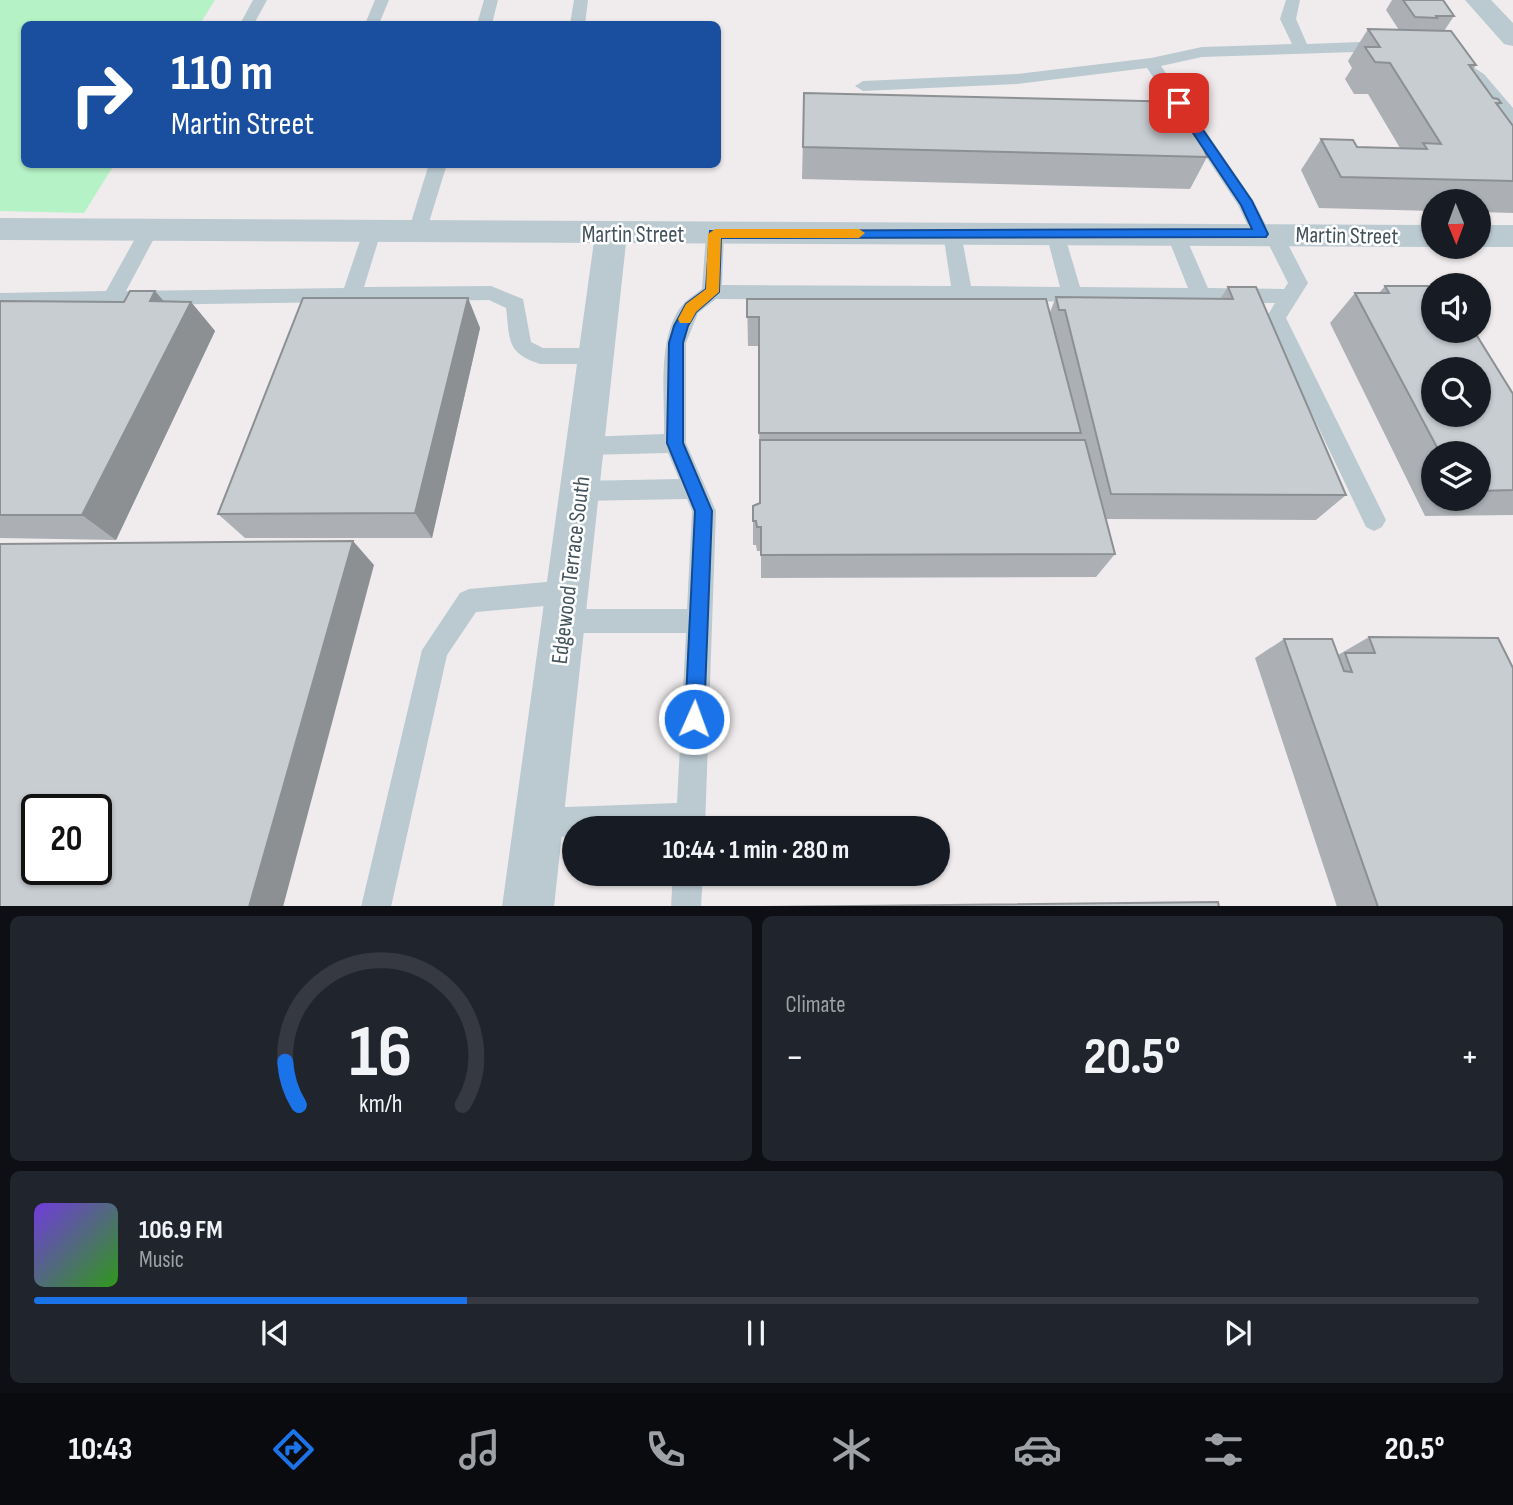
<!DOCTYPE html>
<html lang="en">
<head>
<meta charset="utf-8">
<style>
  :root { --surface:#171b24; --page:#20242c; --text:#f1f3f6; --muted:#9ea1a6; --line:#363941; --accent:#1a73e8 }
  body { margin:0; font-family:"Sofia Sans Condensed",sans-serif; background:var(--page); color:var(--text); height:100vh; display:flex; flex-direction:column; font-size:26px; white-space:nowrap }
  * { box-sizing:border-box; margin:0 }
  p { font-size:23px; color:var(--muted) }
  .icon { flex:none; width:38px; height:38px; fill:none; stroke:currentColor; stroke-width:2; stroke-linecap:round; stroke-linejoin:round }
  .map { position:relative; height:906px; overflow:hidden }
  .sheet { display:flex; flex-direction:column; gap:10px; padding:10px; background:#0d0f14; flex:1 }
  .sheet>* { flex:none }
  .banner { position:absolute; left:21px; top:21px; width:700px; height:147px; border-radius:10px; box-shadow:0 2px 5px #0004; background:#1a4fa0; color:#fff; overflow:hidden }
  .needle { width:46px; rotate:179deg }
  .fabs { position:absolute; left:1421px; top:189px; display:grid; gap:14px }
  .fabs a { display:grid; place-items:center; width:70px; height:70px; border-radius:50%; background:var(--surface); box-shadow:0 2px 5px #0004; font-size:35px }
  .speed { position:absolute; left:21px; top:794px; display:flex; gap:14px; font-size:35px; font-weight:700; text-align:center }
  .speed>* { display:grid; place-content:center; width:91px; height:91px; border-radius:50%; background:var(--surface); box-shadow:0 2px 5px #0004; line-height:1 }
  .speed .limit { border:4px solid #111; border-radius:10px; background:#fff; color:#111 }
  .pin { position:absolute; display:grid; place-items:center; width:60px; height:60px; color:#fff; margin:-30px; border-radius:14px; box-shadow:0 4px 10px #0006 }
  .me { position:absolute; width:77px; margin:-38px; rotate:2deg; stroke-linejoin:round; filter:drop-shadow(0 0 5px #0008) }
  .turn { display:flex; align-items:center; gap:24px; height:147px; padding:0 35px; font-size:32px }
  .turn .icon { width:91px; height:91px; stroke-width:2.5 }
  .turn b { display:block; font-size:49px; line-height:60px }
  .big { font-size:52px; font-weight:700; line-height:1.1 }
  .sheet .tile { flex:1; display:flex; flex-direction:column; justify-content:center; gap:10px; min-width:0; padding:0 24px; border-radius:10px; background:var(--page) }
  .sheet .dial { align-items:center; gap:0 }
  .dial svg { height:182px; overflow:visible; fill:none; stroke:var(--line); stroke-width:7; stroke-linecap:round; text-anchor:middle }
  .dial text { fill:var(--text); stroke:none }
  .song { display:flex; align-items:center; gap:21px }
  .cover { width:84px; height:84px; border-radius:10px; background:linear-gradient(135deg,hsl(260 70% 55%),hsl(110 70% 35%)) }
  .played { height:7px; border-radius:4px; background:linear-gradient(90deg,var(--accent) 30%,var(--line) 30%) }
  .keys { display:flex; justify-content:space-around; direction:ltr }
  .heat { display:flex; justify-content:space-between; align-items:center; font-size:38px; direction:ltr }
  .sheet .tiles { flex:1; display:grid; gap:10px; grid-template-columns:1fr 1fr }
  .tile:last-child { grid-column:span 2 }
  .trip { position:absolute; left:562px; top:816px; width:388px; height:70px; border-radius:35px; background:var(--surface); box-shadow:0 2px 5px #0004; font-weight:700; line-height:70px; text-align:center }
  .dock { display:flex; height:112px; justify-content:space-around; align-items:center; background:#090b0e; color:var(--muted) }
  .dock .icon { width:49px; height:49px }
  .dock .current { color:var(--accent) }
  .dock b { font-size:32px; color:var(--text) }
  .map>svg:first-child { display:block }
</style>
</head>
<body>
<div class="map">
<svg width="1513" height="907" viewBox="0 0 1513 907">
  <rect width="100%" height="100%" fill="#f0eced"/>
  <!-- green -->
  <polygon fill="#b5f3c6" points="0,0 215,0 200,24 24,24 24,164 114,165 84,213 0,211"/>
  <g fill="none" stroke-linecap="round" stroke-linejoin="round">
    <!-- service -->
    <g fill="#bbcad1" fill-rule="evenodd">
      <polygon points="253,0 267,0 254,24 240,24"/>
      <polygon points="375,0 389,0 379,24 365,24"/>
      <polygon points="484,0 498,0 492,24 477,24"/>
      <polygon points="574,0 588,0 585,24 570,24"/>
      <path d="M1286 0H1300L1296 19 1307 44 1387 41 1395 46 1387 51 1202 57 1161 66 1253 200 1268 229H1280L1308 283 1286 318 1386 520 1382 527 1374 531 1366 527 1266 318 1275 303 716 299 698 313 686 343V443L716 511 705 828H574V836L538 838 528 833 523 823 528 813 538 808 677 803 686 633H563L554 630 550 621 554 612 563 609H687L692 511 687 499 579 501 571 498 567 491 571 484 579 481 679 479 668 453 585 455 577 453 574 446 577 439 585 437 664 434C665 396 656 332 685 302 690 297 697 293 702 289L706 234 708 229H722L724 234 722 285 951 286 943 233 945 228H959L961 233 971 286 1060 287 1046 233 1048 228H1062L1064 233 1080 287 1188 288 1166 233 1168 228H1182L1184 233 1208 288 1284 289 1288 283 1266 239H1254L1238 205 1147 68 1017 84 863 91 855 86 863 81 1017 74 1151 58 1202 47 1292 44 1280 19Z"/>
      <polygon points="1454,55 1484,74 1513,108 1513,124 1507,123 1472,80 1448,63 1446,60 1448,57"/>
      <polygon points="429,164 447,164 426,232 424,237 410,237 408,232"/>
      <path d="M149 224 156 226 158 231 126 291 344 288 363 232 365 227H379L381 232 364 287 491 286 523 299 531 342 543 348H596L603 350 607 356 603 362 596 364H540C506 353 510 340 506 308L489 300 0 307V293L106 291 142 226Z"/>
      <polygon points="567,580 576,584 580,592 576,600 567,604 476,612 447,655 391,907 361,907 422,650 460,593 469,589"/>
      <polygon points="673,873 703,873 701,907 671,907"/>
    </g>
    <!-- minor -->
    <polygon fill="#bbcad1" fill-rule="evenodd" points="611,223 622,226 627,234 554,907 502,907 595,234 600,226"/>
    <!-- tertiary -->
    <g fill="#bbcad1" fill-rule="evenodd">
      <polygon points="1465,0 1491,0 1513,23 1513,46 1504,44"/>
      <polygon points="0,218 1433,225 1434,247 0,240"/>
      <polygon points="1479,225 1513,225 1513,247 1478,247"/>
    </g>
  </g>
  <!-- wall -->
  <g fill="#acb0b5" fill-rule="evenodd">
    <polygon points="1392,0 1443,0 1454,16 1444,31 1476,65 1473,70 1493,98 1501,103 1498,106 1513,126 1513,213 1479,212 1479,201 1433,201 1433,211 1319,208 1301,170 1321,139 1357,147 1400,148 1368,94 1354,94 1345,79 1352,68 1348,61 1368,29 1399,30 1386,10"/>
    <polygon points="804,93 1207,157 1190,189 802,179"/>
    <path d="M1385 286 1433 294 1513 394V515L1425 516 1330 323 1355 293H1379ZM1433 453H1479V499H1433Z"/>
    <polygon points="1228,287 1346,495 1316,520 1106,519 1115,554 1096,577 761,578 761,551 757,551 756,545 753,545 753,506 760,503 758,346 748,346 747,299 1050,312 1056,297 1220,299"/>
    <polygon points="468,298 480,328 432,538 245,538 218,514"/>
    <polygon points="0,301 191,302 215,331 116,540 0,538"/>
    <polygon points="1369,637 1513,907 1337,907 1255,658 1284,639 1338,655"/>
  </g>
  <!-- shaded-wall -->
  <g fill="#8c9093">
    <polygon points="155,291 181,321 150,301"/>
    <polygon points="468,298 480,328 432,538 415,513"/>
    <polygon points="191,302 215,331 116,540 82,515"/>
    <polygon points="353,541 374,565 283,907 249,907"/>
  </g>
  <!-- building -->
  <g fill="#c8cdd2" stroke="#8c9093" stroke-width="2" fill-rule="evenodd">
    <polygon points="1403,0 1443,0 1454,16 1436,16 1437,18 1415,17"/>
    <polygon points="1368,29 1451,31 1476,65 1469,65 1493,98 1498,99 1501,103 1496,103 1513,126 1513,181 1341,177 1321,139 1353,140 1357,147 1427,149 1423,143 1441,144 1390,63 1375,62 1365,47 1380,47"/>
    <polygon points="804,93 1185,102 1207,157 803,147"/>
    <path d="M1385 286H1428L1433 294V331H1474L1513 394V490L1479 491V453H1440L1355 293H1389ZM1433 369H1479V415H1433Z"/>
    <polygon points="1228,287 1256,287 1346,495 1111,494 1065,310 1059,310 1056,297 1233,299"/>
    <polygon points="130,291 155,291 150,301 191,302 82,515 0,515 0,301 124,302"/>
    <polygon points="303,298 468,298 415,513 218,514"/>
    <polygon points="747,299 1046,299 1081,433 759,433 759,317 747,317"/>
    <polygon points="760,440 1085,440 1115,554 761,555 761,527 757,527 756,521 753,521 753,506 760,503"/>
    <path d="M353 541 249 907H0V544ZM37 810H96V870H37Z"/>
    <polygon points="1369,637 1498,638 1513,668 1513,907 1378,907 1284,639 1332,639 1344,671 1352,672 1345,653 1375,653"/>
    <polygon points="1218,902 1219,907 757,907"/>
  </g>
  <!-- route -->
  <polygon fill="#1a73e8" stroke="#114b97" stroke-width="2" points="1179,100 1183,101 1252,201 1268,234 1266,237 721,238 719,292 696,312 688,326 683,343 683,443 712,511 704,719 701,726 694,729 688,726 685,719 695,511 667,443 669,343 674,326 686,304 706,289 710,231 1252,229 1241,205 1173,103"/>
  <!-- slow -->
  <polygon fill="#f59e0b" points="715,229 859,229 865,233 859,238 721,238 719,292 696,312 690,323 680,323 678,319 686,304 706,289 708,234"/>
  <g text-anchor="middle" stroke-width="5" stroke-linejoin="round" paint-order="stroke">
    <!-- street labels -->
    <g font-size="23" fill="#43535c" stroke="#fff">
      <text x="633" y="242">Martin Street</text>
      <text transform="translate(1347 235) rotate(1)" y="8">Martin Street</text>
      <text transform="translate(570 570) rotate(-83)" y="8">Edgewood Terrace South</text>
    </g>
  </g>
</svg>
<div class="fabs">
<a><svg class="needle" viewBox="-14 -14 28 28"><path d="M0-13l5 13h-10z" fill="#e53935"/><path d="M0 13l5-13h-10z" fill="#9ea1a6"/></svg></a>
<a><svg class="icon" aria-label="sound" viewBox="0 0 24 24"><path d="M4 9h4l5-4v14l-5-4H4zM17 9q2 3 0 6"/></svg></a>
<a><svg class="icon" aria-label="search" viewBox="0 0 24 24"><circle cx="10" cy="10" r="6"/><path d="M15 15l6 6"/></svg></a>
<a><svg class="icon" aria-label="layers" viewBox="0 0 24 24"><path d="M12 4l9 5-9 5-9-5zM3 14l9 5 9-5"/></svg></a>
</div>
<div class="speed"><div class="limit">20</div></div>
<div class="pin" style="left:1179px;top:103px;background:#d93025"><svg class="icon" aria-label="arrive" viewBox="0 0 24 24"><path d="M6 21V4h12l-3 4 3 4H6"/></svg></div>
<svg class="me" style="left:694px;top:719px" viewBox="-20 -20 40 40"><circle r="17" fill="#1a73e8" stroke="#fff" stroke-width="3"/><path d="M0-11L8 9 0 5-8 9z" fill="#fff"/></svg>
<div class="trip">10:44 · 1 min · 280 m</div>
<div class="banner">
<div class="turn"><svg class="icon" aria-label="right" viewBox="0 0 24 24"><path d="M7 20v-9h11M14 6l5 5-5 5"/></svg><div><b>110 m</b>Martin Street</div></div>
</div>
</div>
<section class="sheet">
<div class="tiles">
<div class="tile dial"><svg viewBox="0 0 100 80">
<path d="M14 69A42 42 0 1 1 86 69"/>
<path d="M14 69A42 42 0 0 1 8 50" stroke="#1a73e8"/>
<text x="50" y="56" font-size="32" font-weight="700">16</text>
<text x="50" y="72" font-size="11">km/h</text>
</svg></div>
<div class="tile"><p>Climate</p>
<div class="heat"><a>−</a><b class="big">20.5°</b><a>+</a></div>
</div>
<div class="tile">
<div class="song"><i class="cover"></i><div><b>106.9 FM</b><p>Music</p></div></div>
<div class="played"></div>
<div class="keys"><svg class="icon" aria-label="previous" viewBox="0 0 24 24"><path d="M18 5L8 12l10 7zM5 5v14"/></svg><svg class="icon" aria-label="pause" viewBox="0 0 24 24"><path d="M8 5v14M16 5v14"/></svg><svg class="icon" aria-label="next" viewBox="0 0 24 24"><path d="M6 5l10 7-10 7zM19 5v14"/></svg></div>
</div>
</div>
</section>
<nav class="dock">
<b>10:43</b>
<svg class="icon current" aria-label="directions" viewBox="0 0 24 24"><path d="M12 3l9 9-9 9-9-9zM9 14v-3h6M13 9l2 2-2 2"/></svg>
<svg class="icon" aria-label="music" viewBox="0 0 24 24"><path d="M9 18V5l10-2v13"/><circle cx="6" cy="18" r="3"/><circle cx="16" cy="16" r="3"/></svg>
<svg class="icon" aria-label="phone" viewBox="0 0 24 24"><path d="M5 4h4l2 5-3 2q2 4 5 5l2-3 5 2v4C11 20 4 13 5 4z"/></svg>
<svg class="icon" aria-label="climate" viewBox="0 0 24 24"><path d="M12 3v18M4 7l16 10M4 17L20 7"/></svg>
<svg class="icon" aria-label="car" viewBox="0 0 24 24"><path d="M5 17H2v-5l4-1 3-4h7l3 4 3 1v5h-3M9 17h6M6 11h13"/><circle cx="7" cy="17" r="2"/><circle cx="17" cy="17" r="2"/></svg>
<svg class="icon" aria-label="filters" viewBox="0 0 24 24"><path d="M4 7h16M4 17h16"/><circle cx="9" cy="7" r="2"/><circle cx="15" cy="17" r="2"/></svg>
<b>20.5°</b>
</nav>
</body>
</html>
